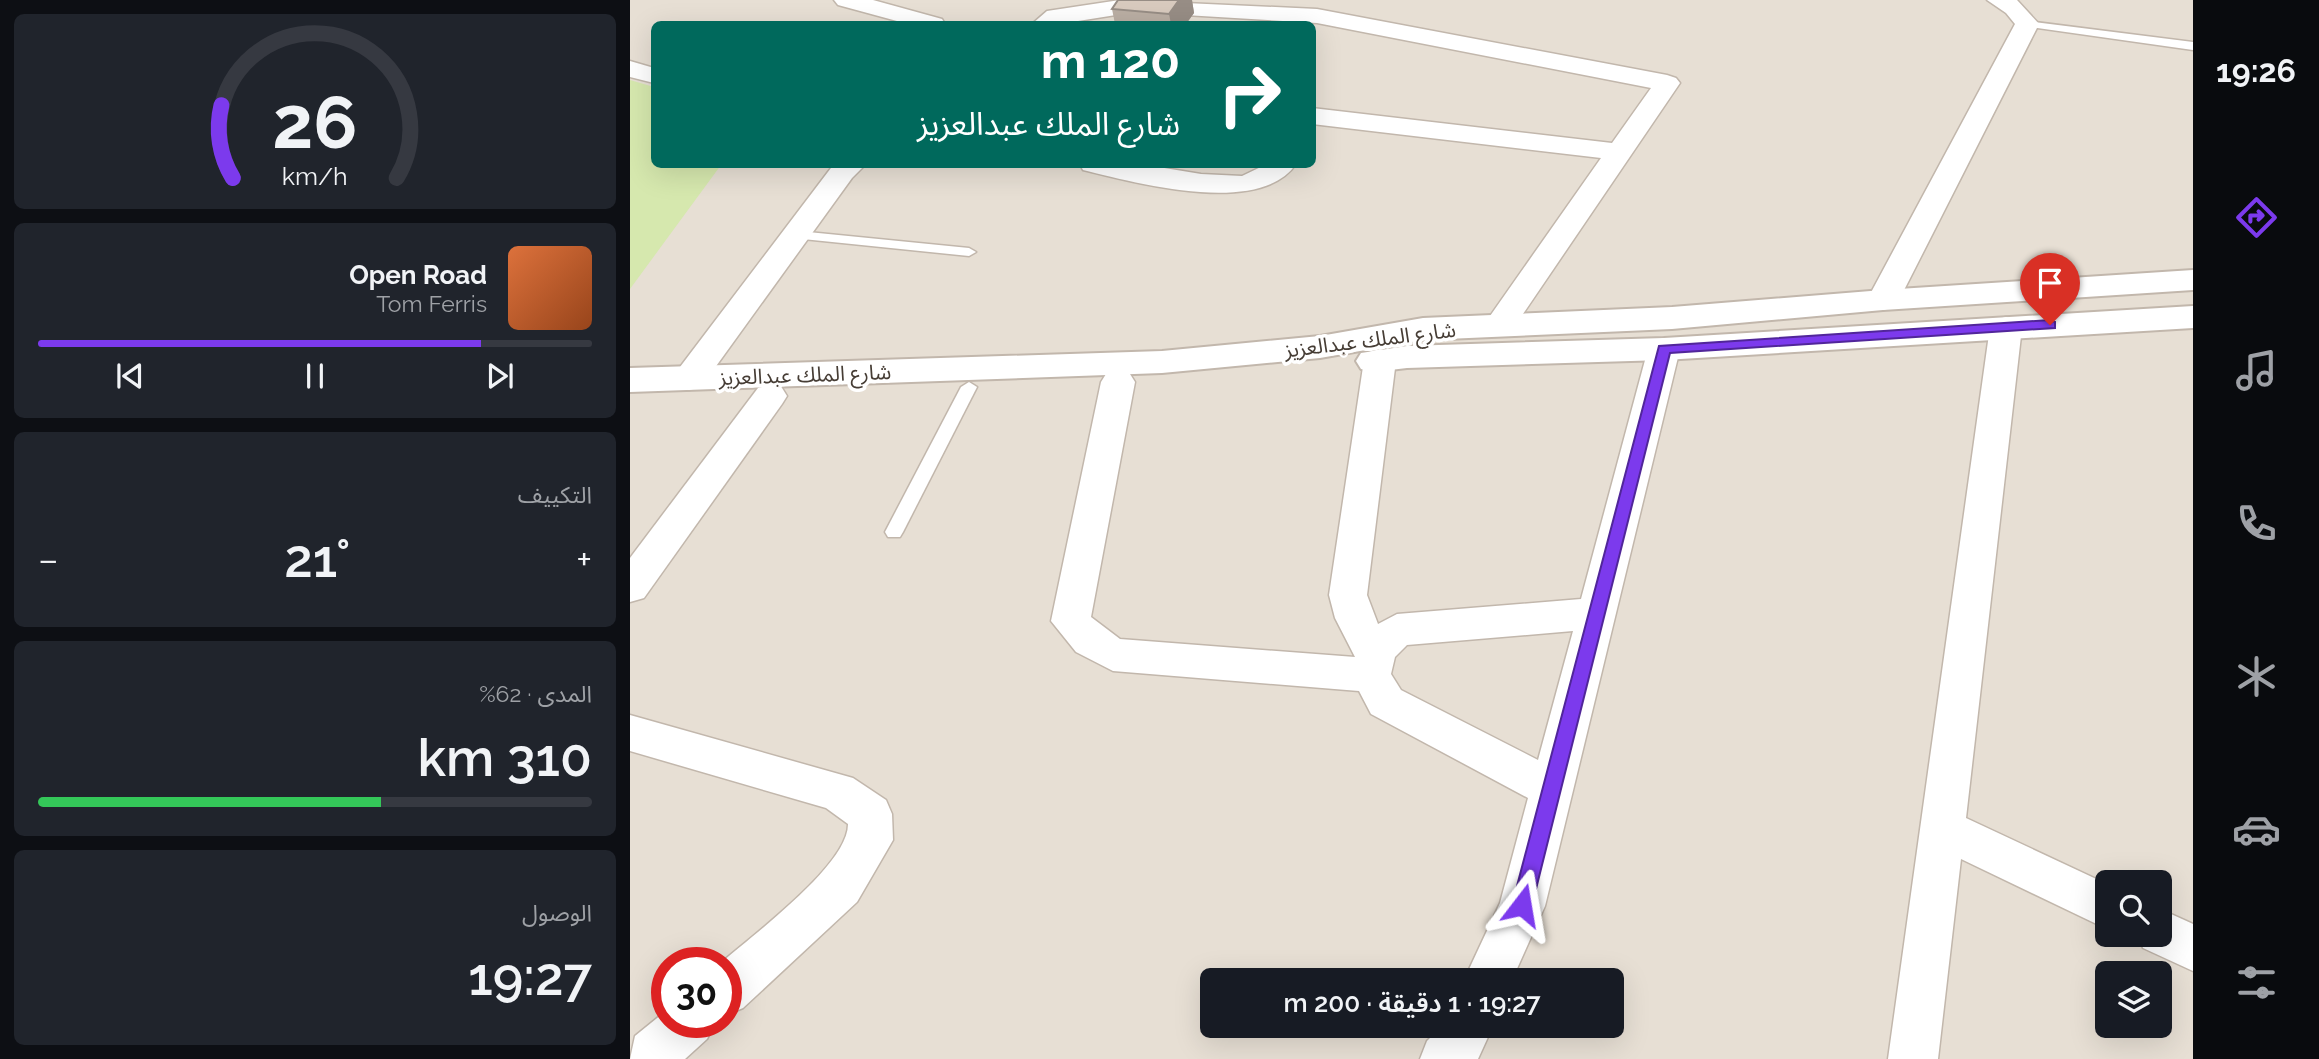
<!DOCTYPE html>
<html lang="ar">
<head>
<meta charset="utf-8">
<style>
  :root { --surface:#171b24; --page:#20242c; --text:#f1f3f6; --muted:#9ea1a6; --line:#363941; --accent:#7c3aed }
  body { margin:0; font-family:Raleway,"Noto Sans Arabic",sans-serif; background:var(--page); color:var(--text); direction:rtl; height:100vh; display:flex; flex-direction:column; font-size:26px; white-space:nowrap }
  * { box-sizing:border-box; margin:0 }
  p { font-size:23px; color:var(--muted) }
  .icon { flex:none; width:38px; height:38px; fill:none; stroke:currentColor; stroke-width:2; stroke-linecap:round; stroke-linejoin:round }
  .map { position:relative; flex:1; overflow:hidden; direction:ltr }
  .panel { display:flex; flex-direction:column; gap:14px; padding:14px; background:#0d0f14; width:630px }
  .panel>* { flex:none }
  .hud { position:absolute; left:21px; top:21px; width:665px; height:147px; border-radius:10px; box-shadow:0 7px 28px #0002; direction:rtl; background:#00695c; color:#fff; overflow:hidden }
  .tools { position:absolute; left:1465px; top:870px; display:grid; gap:14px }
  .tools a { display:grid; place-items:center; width:77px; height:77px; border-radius:10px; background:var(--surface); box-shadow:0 7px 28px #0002; font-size:35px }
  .speed { position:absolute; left:21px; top:947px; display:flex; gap:14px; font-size:35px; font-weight:700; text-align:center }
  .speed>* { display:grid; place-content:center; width:91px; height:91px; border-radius:50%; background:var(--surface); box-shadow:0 7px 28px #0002; line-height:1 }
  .speed .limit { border:10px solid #d22; background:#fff; color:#111 }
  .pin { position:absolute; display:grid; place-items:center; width:60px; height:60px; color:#fff; margin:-72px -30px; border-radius:50% 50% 50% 0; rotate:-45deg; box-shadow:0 0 7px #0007 }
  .pin .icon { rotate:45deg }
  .me { position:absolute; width:77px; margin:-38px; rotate:14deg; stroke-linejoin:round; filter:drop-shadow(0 0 5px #0008) }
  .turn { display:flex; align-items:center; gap:24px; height:147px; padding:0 21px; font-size:32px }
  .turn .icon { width:91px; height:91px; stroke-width:2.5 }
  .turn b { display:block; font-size:49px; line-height:60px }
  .big { font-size:52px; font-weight:600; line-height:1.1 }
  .panel .tile { flex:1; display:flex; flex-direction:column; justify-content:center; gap:10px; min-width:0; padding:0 24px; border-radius:10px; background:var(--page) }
  .panel .dial { align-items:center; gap:0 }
  .dial svg { height:182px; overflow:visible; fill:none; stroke:var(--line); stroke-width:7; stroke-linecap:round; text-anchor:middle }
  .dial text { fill:var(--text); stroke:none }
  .song { display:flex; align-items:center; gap:21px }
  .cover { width:84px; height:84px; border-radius:10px; background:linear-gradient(135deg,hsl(20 70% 55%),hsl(20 70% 35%)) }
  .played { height:7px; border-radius:4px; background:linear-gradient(90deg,var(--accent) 80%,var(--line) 80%) }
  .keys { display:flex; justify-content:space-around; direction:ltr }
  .heat { display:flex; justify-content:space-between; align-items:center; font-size:38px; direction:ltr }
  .charge { height:10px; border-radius:5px; background:linear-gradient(90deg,#34c759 62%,var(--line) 0) }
  .trip { position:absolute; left:570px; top:968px; width:424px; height:70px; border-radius:10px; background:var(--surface); box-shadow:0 7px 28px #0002; font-weight:600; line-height:70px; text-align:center; direction:rtl }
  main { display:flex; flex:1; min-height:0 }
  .tab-bar { display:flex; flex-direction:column; width:126px; justify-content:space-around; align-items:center; background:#090b0e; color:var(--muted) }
  .tab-bar .icon { width:49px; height:49px }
  .tab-bar .current { color:var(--accent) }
  .tab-bar b { font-size:32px; color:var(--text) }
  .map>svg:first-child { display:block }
</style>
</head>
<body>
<main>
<nav class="tab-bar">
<b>19:26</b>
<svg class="icon current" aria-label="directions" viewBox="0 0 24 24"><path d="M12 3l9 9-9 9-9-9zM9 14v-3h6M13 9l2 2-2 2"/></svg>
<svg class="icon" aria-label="music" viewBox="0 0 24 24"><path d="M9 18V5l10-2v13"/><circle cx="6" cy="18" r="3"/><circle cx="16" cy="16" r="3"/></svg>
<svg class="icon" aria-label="phone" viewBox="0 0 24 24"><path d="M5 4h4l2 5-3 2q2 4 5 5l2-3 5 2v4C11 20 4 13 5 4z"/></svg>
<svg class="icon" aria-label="climate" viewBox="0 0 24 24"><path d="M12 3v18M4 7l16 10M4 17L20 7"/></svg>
<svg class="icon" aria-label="car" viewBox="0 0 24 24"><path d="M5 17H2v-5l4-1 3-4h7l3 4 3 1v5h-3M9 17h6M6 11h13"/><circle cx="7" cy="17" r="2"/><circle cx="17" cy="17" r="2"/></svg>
<svg class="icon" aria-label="filters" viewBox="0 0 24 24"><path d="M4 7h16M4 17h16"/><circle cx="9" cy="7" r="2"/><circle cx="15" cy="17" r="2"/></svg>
</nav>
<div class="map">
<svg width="1563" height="1059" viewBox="0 0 1563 1059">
  <rect width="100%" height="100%" fill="#f3ede6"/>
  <!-- residential -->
  <path fill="#e7dfd4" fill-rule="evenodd" d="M0 0H1563V1059H0ZM24 24H682V164H24ZM1477 882H1530V934H1477ZM37 962H96V1022H37ZM1477 973H1530V1026H1477ZM583 980H982V1026H583Z"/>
  <!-- green -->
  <polygon fill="#d6e8ae" points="0,80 24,87 24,164 91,165 0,289"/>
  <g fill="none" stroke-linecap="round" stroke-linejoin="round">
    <defs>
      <g id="service">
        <polygon points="1397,21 1563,42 1563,50 1393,26 1391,24"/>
        <polygon points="168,231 339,248 346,252 339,256 163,238 163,232"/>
        <polygon points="339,382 347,387 273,532 270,537 258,537 255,532 331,387"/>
      </g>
      <g id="minor">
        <polygon points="204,0 243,0 312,19 315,24 278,24 208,5"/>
        <polygon points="490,0 687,9 1037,75 1046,78 1050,83 880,333 869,336 858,333 853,326 971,158 682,124 682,108 982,143 1021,88 687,23 505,12 429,24 402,24 417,11"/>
        <polygon points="1357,0 1387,0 1409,24 1269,300 1264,307 1253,310 1242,307 1237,300 1385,24 1376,13"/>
        <polygon points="0,61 24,68 24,83 0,77"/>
        <polygon points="204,164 236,164 222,178 71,387 59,390 47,387 43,379 47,371"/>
        <path d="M450 164H510L571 174 612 176 637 164H666C630 217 506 183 453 170Z"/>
        <polygon points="1376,317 1387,320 1392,327 1336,818 1477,884 1477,929 1331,859 1308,1059 1258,1059 1360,327 1365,320"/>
        <path d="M1034 338 1045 341 1050 349 915 906 882 980H834L870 903 898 798 741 714 729 691 483 671 446 652 421 621 471 382 476 374 488 371 500 374 505 382 461 617 490 639 725 657 705 618 699 595 734 360 739 352 750 349 761 352 766 360 737 595 748 624 767 614 951 599 1018 349 1023 341ZM943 631 908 760 771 690 761 674 765 657 777 645Z"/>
        <polygon points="140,385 152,388 157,396 152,404 14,598 0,602 0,558 128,388"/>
        <path d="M0 715 223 778 256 800 262 814 263 840 227 902 113 1008 96 1015V962H92C123 935 219 864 218 824L196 808 0 751Z"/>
        <polygon points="1530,909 1563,924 1563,971 1513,948 1508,934 1530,934"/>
        <polygon points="37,1010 37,1022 85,1022 77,1039 55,1059 0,1059 5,1036"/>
        <polygon points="812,1026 863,1026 848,1059 790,1059 797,1041"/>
      </g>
      <g id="tertiary">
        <polygon points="1563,270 1563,290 1253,310 1042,329 793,340 690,358 532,373 0,392 0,368 532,351 690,336 793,318 1042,307 1253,290"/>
        <polygon points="1563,306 1563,328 1034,360 777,368 743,372 731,369 726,361 731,353 777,346 1034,338"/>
      </g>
    </defs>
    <!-- service casing -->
    <use href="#service" stroke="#c2b7ac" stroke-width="3"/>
    <!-- minor casing -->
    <use href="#minor" stroke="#c2b7ac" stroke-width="3"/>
    <!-- tertiary casing -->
    <use href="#tertiary" stroke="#c2b7ac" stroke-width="4"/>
    <!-- service -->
    <use href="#service" fill="#fff" fill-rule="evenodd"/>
    <!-- minor -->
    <use href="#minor" fill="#fff" fill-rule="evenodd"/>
    <!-- tertiary -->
    <use href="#tertiary" fill="#fff" fill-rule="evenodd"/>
  </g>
  <!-- wall -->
  <polygon fill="#baaea3" points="488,0 562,0 564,13 556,24 485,24 482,9"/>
  <!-- shaded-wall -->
  <polygon fill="#978d85" points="549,0 562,0 564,13 556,24 541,24 539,14"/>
  <!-- building -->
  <polygon fill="#d8cabe" stroke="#978d85" stroke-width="2" points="488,0 549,0 539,14 482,9"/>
  <!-- route -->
  <polygon fill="#7c3aed" stroke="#51269a" stroke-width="2" points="1420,320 1425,322 1425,328 1040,353 902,905 899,912 892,915 885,912 882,905 1029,346"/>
  <g text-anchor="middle" stroke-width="7" stroke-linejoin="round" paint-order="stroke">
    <!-- street labels -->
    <g font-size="21" fill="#463d35" stroke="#fff">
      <text transform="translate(740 340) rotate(-7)" y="7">شارع الملك عبدالعزيز</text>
      <text transform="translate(175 375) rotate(-2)" y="7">شارع الملك عبدالعزيز</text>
    </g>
  </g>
</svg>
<div class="tools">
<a><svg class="icon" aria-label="search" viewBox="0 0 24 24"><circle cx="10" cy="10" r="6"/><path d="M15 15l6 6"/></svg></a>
<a><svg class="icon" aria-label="layers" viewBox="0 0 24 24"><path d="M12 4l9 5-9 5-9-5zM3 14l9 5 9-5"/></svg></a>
</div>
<div class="speed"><div class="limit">30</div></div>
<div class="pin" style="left:1420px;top:325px;background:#d93025"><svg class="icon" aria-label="arrive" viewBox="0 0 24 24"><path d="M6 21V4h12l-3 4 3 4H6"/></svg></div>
<svg class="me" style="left:892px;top:905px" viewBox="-20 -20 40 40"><path d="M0-17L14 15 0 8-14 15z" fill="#7c3aed" stroke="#fff" stroke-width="4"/></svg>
<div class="trip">19:27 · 1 دقيقة · 200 m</div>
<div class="hud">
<div class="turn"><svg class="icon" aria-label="right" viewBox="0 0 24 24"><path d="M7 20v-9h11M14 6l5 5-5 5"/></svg><div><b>120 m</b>شارع الملك عبدالعزيز</div></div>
</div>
</div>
<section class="panel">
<div class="tile dial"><svg viewBox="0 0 100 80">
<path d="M14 69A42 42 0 1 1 86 69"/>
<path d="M14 69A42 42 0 0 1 9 37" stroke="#7c3aed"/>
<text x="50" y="56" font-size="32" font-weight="700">26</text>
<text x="50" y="72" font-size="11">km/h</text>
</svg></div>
<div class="tile">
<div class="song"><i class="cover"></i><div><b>Open Road</b><p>Tom Ferris</p></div></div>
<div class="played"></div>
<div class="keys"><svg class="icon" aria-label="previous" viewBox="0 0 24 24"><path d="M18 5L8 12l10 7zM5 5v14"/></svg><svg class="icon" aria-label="pause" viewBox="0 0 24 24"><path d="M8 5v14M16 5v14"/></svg><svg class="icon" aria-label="next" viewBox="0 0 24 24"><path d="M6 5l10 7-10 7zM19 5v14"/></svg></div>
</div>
<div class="tile"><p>التكييف</p>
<div class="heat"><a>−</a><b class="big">21°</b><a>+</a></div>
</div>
<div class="tile"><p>المدى · 62%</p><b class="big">310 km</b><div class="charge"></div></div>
<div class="tile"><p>الوصول</p><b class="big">19:27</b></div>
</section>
</main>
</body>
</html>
